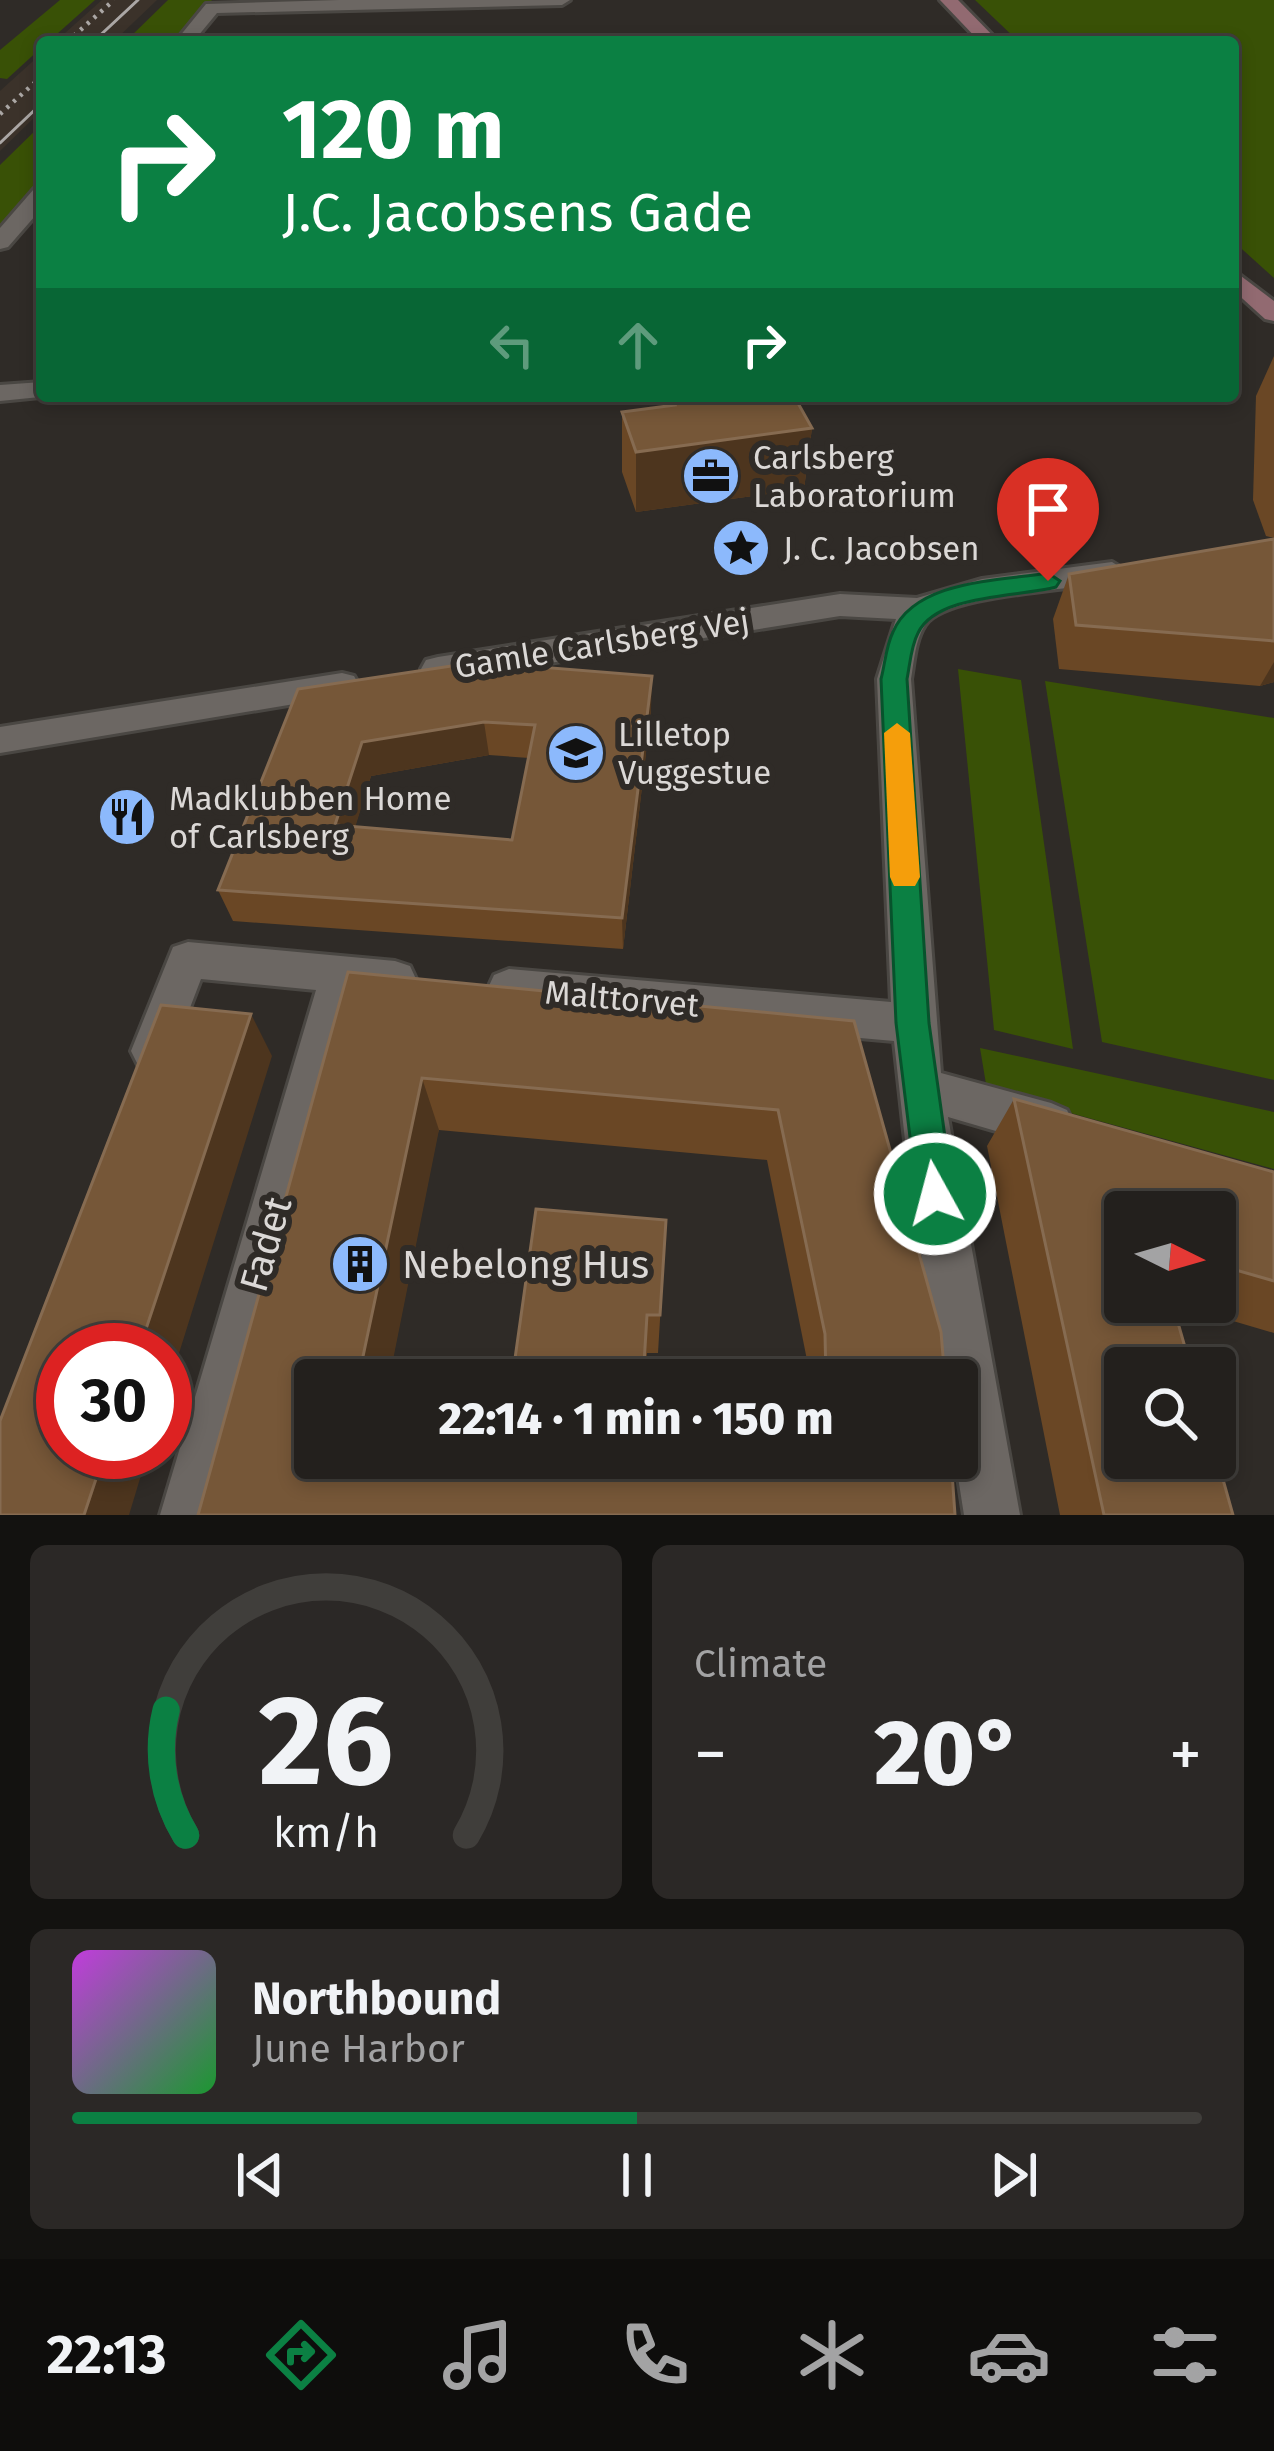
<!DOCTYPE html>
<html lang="en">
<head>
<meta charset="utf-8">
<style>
  :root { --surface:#23201d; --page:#2b2826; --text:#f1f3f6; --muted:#a3a3a4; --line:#403e3b; --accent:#0b8043 }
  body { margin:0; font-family:"Fira Sans",sans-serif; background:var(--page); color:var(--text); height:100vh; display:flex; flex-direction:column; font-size:45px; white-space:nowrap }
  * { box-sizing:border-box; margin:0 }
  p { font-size:39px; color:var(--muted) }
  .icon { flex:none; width:66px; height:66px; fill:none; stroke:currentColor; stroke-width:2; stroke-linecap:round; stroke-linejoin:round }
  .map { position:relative; height:1515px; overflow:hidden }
  .details { display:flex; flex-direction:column; gap:30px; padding:30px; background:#131210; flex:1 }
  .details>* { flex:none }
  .hud { position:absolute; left:36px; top:36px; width:1203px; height:366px; border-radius:12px; box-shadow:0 6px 18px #0003,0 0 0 3px var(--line); background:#0b8043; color:#fff; overflow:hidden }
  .needle { width:78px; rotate:95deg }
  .controls { position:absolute; left:1104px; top:1191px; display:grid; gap:24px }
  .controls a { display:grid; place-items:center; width:132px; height:132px; border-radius:12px; background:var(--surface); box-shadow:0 6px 18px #0003,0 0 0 3px var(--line); font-size:60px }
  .speed { position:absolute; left:36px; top:1323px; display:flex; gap:24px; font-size:60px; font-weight:700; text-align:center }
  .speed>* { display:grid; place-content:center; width:156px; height:156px; border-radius:50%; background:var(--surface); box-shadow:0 6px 18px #0003,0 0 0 3px var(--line); line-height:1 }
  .speed .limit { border:18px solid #d22; background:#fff; color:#111 }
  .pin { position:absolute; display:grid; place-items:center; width:102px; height:102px; color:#fff; margin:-123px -51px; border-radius:50% 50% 50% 0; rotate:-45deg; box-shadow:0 0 12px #0007 }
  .pin .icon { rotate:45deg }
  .me { position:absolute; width:132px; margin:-66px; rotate:353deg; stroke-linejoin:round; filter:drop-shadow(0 0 9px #0008) }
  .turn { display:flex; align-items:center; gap:42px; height:252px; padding:0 48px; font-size:54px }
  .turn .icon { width:156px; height:156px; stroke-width:2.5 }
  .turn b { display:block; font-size:84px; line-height:102px }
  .lanes { display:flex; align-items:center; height:114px; padding:0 48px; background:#0003; justify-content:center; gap:60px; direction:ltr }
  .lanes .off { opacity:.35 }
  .big { font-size:90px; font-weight:800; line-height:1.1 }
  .details .tile { flex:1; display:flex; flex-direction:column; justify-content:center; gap:18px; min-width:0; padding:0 42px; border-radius:18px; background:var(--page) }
  .details .dial { align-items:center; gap:0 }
  .dial svg { height:312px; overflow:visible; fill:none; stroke:var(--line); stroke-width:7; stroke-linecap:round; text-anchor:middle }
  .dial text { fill:var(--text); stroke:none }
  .song { display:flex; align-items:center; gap:36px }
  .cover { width:144px; height:144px; border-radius:18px; background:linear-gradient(135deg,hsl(290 70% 55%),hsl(130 70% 35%)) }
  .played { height:12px; border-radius:6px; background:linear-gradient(90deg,var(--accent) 50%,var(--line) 50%) }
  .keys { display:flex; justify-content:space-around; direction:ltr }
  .heat { display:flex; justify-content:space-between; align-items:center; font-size:66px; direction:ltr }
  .details .tiles { flex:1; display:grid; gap:30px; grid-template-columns:1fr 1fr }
  .tile:last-child { grid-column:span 2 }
  .trip { position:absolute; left:294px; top:1359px; width:684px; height:120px; border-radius:12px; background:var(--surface); box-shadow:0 6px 18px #0003,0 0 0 3px var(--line); font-weight:800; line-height:120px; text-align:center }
  .tab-bar { display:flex; height:192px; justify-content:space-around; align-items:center; background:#0e0d0c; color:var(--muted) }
  .tab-bar .icon { width:84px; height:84px }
  .tab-bar .selected { color:var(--accent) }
  .tab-bar b { font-size:54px; color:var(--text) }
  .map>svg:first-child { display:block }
</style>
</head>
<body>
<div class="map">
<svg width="1274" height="1515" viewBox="0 0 1274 1515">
  <rect width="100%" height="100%" fill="#2f2b27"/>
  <!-- built -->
  <g fill="#3b322a">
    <polygon points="102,0 157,0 113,42 55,42"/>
    <polygon points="42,53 42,110 0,151 0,91"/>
  </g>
  <!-- green -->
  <g fill="#395106">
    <polygon points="60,0 95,0 48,42 42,42 42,47 7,79 0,78 0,50"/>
    <polygon points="168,0 212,0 174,42 125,42"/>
    <polygon points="975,0 1274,0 1274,278 1233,241 1233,42 1019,42"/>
    <polygon points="42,124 42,185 0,231 0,165"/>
    <polygon points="958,669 1021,680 1073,1049 994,1030"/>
    <polygon points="1045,681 1274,718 1274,1080 1102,1042"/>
    <polygon points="980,1048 1274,1112 1274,1169 987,1090"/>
  </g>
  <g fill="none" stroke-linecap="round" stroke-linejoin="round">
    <defs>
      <g id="street">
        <polygon points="339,0 570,0 562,5 217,13 193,42 175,42 206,4"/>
        <polygon points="42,187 42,208 8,247 0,249 0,228 34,189"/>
        <polygon points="42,382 42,396 50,396 0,401 0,385"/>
        <path d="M1112 562 1128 572 1123 579C1082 591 947 592 925 625 915 640 914 662 911 679L941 1073 1051 1103 1067 1110 1074 1125 1067 1140 1051 1147 948 1117 1020 1515H964L955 1458 957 1380H942L911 1194 894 1041 509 1007 494 1001 488 988 494 975 509 969 891 1002 877 679 896 619 840 616 438 681 426 678 421 669 426 660 438 657 840 594 917 598 982 579Z"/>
        <polygon points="342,673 354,676 359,685 354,694 0,753 0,727"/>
        <polygon points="188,942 395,961 410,966 416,979 410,992 395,997 356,994 216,1515 160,1515 316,990 201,979 168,1065 153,1071 138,1065 131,1051 173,947"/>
      </g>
      <g id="secondary">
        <polygon points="940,0 958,0 999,42 980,42"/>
        <polygon points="1233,270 1274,301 1274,321 1265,319 1233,290"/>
      </g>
    </defs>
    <!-- street casing -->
    <use href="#street" stroke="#4a4743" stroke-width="6"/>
    <!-- secondary casing -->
    <use href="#secondary" stroke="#4a4743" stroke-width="6"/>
    <!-- street -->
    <use href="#street" fill="#6c6763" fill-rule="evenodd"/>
    <!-- secondary -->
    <use href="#secondary" fill="#926a71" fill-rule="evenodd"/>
    <!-- tram -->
    <g stroke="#aba7a5" stroke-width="3">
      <polyline points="93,42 138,0"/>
      <polyline points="0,143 42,103"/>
    </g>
    <!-- rail -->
    <g stroke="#aba7a5" stroke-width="4.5" stroke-dasharray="3 6" stroke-linecap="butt">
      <polyline points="67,42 114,0"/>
      <polyline points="0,114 42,76"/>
    </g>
  </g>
  <!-- wall -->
  <g fill="#6a4725" fill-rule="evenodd">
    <polygon points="1274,356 1274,538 1266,536 1253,500 1256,396"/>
    <polygon points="668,396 740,396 812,428 804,489 636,512 622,472 622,412 668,406"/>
    <polygon points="1274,539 1274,682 1260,686 1059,669 1053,619 1069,574"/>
    <path d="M298 689 651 710 623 949 233 921 218 890ZM489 755 529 758 512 840 355 826 371 776Z"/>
    <polygon points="348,972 854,1021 945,1380 809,1380 809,1370 767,1160 439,1130 315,1458 198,1515"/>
    <path d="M1014 1099 1274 1172V1333L1172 1303 1233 1515H1060L987 1146ZM1125 1212H1215V1302H1125Z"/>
    <polygon points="666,1220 658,1353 647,1353 645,1380 512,1380"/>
  </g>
  <!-- shaded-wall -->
  <g fill="#4d351e">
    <polygon points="812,428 804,489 636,512 636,452"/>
    <polygon points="1274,662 1274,682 1260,686"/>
    <polygon points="652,676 651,710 623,949 622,918"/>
    <polygon points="484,722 489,755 371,776 346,857 335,825 362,742"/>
    <polygon points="251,1014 272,1056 165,1398 165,1350 139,1350"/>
    <polygon points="422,1078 439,1130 389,1380 358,1380"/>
    <polygon points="105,1452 148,1452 129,1515 84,1515"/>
  </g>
  <!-- building -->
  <g fill="#765738" stroke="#866b51" stroke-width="3" fill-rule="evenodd">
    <polygon points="671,396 794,396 812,428 636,452 622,412 675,405"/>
    <polygon points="1274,539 1274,641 1076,625 1069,574"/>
    <path d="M478 662 652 676 622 918 218 890 298 689ZM484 722 535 725 512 840 335 825 362 742Z"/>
    <polygon points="348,972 854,1021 941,1332 945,1380 826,1380 825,1334 778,1110 422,1078 358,1380 315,1380 315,1458 951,1458 955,1515 198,1515"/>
    <polygon points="161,1005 251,1014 139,1350 63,1350 63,1452 105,1452 84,1515 0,1515 0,1421"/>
    <polygon points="1014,1099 1274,1172 1274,1281 1215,1264 1215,1212 1125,1212 1125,1302 1172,1302 1191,1368 1125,1368 1125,1458 1215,1458 1215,1451 1233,1515 1104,1515"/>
    <polygon points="536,1209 666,1220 660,1315 647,1315 643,1380 512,1380"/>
  </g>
  <!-- route -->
  <path fill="#0b8043" stroke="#07532c" stroke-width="3" d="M1048 573 1060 581 1056 587C1019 597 936 594 918 633 911 646 910 664 907 679L929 1023 953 1194 947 1207 935 1212 922 1207 917 1194 896 1023 881 679C885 664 886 646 893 632 915 580 999 581 1048 573Z"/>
  <!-- slow -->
  <polygon fill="#f59e0b" points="897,723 910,733 920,877 915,886 894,886 890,877 884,733"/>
  <!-- icons -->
  <defs>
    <symbol id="office-disc" viewBox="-11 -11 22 22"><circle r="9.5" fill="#8cb9fc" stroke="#2f2b27"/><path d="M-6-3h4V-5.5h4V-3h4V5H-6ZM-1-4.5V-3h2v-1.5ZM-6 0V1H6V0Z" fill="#111"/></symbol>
    <symbol id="sight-disc" viewBox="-11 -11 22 22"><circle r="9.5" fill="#8cb9fc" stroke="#2f2b27"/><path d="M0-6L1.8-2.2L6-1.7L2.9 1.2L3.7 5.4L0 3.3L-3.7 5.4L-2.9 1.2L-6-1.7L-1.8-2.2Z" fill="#111"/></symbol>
    <symbol id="school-disc" viewBox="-11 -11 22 22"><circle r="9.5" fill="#8cb9fc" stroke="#2f2b27"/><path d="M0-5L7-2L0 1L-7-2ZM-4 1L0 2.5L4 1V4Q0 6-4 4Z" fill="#111"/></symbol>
    <symbol id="restaurant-disc" viewBox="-11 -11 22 22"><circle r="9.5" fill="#8cb9fc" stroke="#2f2b27"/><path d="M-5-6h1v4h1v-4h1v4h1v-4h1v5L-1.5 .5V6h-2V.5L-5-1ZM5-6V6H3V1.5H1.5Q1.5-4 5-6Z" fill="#111"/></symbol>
    <symbol id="building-disc" viewBox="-11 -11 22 22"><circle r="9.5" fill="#8cb9fc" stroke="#2f2b27"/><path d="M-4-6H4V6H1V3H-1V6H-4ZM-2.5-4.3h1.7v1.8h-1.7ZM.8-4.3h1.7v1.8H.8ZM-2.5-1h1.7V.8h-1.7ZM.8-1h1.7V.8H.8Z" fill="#111"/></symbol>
  </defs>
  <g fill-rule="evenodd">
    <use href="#office-disc" x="678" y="443" width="66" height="66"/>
    <use href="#sight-disc" x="708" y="515" width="66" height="66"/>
    <use href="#school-disc" x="543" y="720" width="66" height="66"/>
    <use href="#restaurant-disc" x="94" y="784" width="66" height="66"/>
    <use href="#building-disc" x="327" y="1231" width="66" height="66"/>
  </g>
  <g text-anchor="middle" stroke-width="12" stroke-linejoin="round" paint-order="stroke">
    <!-- poi labels -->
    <g font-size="33" fill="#dbd8d6" stroke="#2f2b27" text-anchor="start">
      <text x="753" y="469">Carlsberg<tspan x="753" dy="38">Laboratorium</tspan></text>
      <text x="783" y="560">J. C. Jacobsen</text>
      <text x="618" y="746">Lilletop<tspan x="618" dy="38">Vuggestue</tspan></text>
      <text x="169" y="810">Madklubben Home<tspan x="169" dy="38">of Carlsberg</tspan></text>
    </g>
    <!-- street labels -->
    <g font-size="33" fill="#dbd8d6" stroke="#2f2b27">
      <text transform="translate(602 643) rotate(-9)" y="12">Gamle Carlsberg Vej</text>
      <text transform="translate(622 998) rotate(5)" y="12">Malttorvet</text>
    </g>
    <!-- near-street labels -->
    <g font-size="39" fill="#dbd8d6" stroke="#2f2b27">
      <text transform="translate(265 1244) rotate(-74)" y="14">Fadet</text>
    </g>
    <!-- near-poi labels -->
    <g font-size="39" fill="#dbd8d6" stroke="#2f2b27" text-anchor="start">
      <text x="402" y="1278">Nebelong Hus</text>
    </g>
  </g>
</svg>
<div class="controls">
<a><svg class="needle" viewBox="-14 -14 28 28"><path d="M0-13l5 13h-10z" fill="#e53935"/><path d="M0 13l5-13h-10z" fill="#a3a3a4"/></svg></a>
<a><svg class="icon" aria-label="search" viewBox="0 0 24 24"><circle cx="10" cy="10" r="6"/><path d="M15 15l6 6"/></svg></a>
</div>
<div class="speed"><div class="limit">30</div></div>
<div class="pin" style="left:1048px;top:581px;background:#d93025"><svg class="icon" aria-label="arrive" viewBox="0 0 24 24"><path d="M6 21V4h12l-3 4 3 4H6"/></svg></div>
<svg class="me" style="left:935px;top:1194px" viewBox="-20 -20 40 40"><circle r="17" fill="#0b8043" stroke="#fff" stroke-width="3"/><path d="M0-11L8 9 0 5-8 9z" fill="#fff"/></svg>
<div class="trip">22:14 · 1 min · 150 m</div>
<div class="hud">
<div class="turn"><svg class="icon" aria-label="right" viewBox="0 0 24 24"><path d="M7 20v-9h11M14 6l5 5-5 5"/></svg><div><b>120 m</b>J.C. Jacobsens Gade</div></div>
<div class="lanes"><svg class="icon off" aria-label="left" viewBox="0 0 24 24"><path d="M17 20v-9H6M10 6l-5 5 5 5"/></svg><svg class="icon off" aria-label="ahead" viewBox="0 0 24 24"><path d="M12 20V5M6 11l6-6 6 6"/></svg><svg class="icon" aria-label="right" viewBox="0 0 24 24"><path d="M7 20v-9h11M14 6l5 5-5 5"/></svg></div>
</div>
</div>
<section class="details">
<div class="tiles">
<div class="tile dial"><svg viewBox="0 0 100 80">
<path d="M14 69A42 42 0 1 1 86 69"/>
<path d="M14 69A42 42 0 0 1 9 37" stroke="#0b8043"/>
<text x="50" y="56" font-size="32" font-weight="700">26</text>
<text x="50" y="72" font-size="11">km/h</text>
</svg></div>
<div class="tile"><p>Climate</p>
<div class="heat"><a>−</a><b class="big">20°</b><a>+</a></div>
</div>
<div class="tile">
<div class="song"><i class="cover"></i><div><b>Northbound</b><p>June Harbor</p></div></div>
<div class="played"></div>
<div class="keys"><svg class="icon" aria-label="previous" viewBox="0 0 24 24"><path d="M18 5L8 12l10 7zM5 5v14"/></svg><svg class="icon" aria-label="pause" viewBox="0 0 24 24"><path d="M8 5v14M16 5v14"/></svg><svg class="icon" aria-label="next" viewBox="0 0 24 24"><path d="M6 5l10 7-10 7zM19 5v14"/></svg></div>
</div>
</div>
</section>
<nav class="tab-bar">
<b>22:13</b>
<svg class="icon selected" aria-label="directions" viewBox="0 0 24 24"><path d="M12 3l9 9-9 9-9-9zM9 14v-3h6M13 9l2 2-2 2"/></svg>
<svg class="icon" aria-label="music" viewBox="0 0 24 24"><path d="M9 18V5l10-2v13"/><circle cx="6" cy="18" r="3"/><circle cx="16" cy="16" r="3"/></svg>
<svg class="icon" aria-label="phone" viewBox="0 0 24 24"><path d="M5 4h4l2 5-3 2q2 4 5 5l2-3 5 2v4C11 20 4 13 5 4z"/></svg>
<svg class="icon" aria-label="climate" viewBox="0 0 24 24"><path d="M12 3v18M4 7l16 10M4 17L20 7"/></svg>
<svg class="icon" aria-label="car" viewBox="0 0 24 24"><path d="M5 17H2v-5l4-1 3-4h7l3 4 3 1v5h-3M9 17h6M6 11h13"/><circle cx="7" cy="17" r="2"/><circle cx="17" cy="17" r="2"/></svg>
<svg class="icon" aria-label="filters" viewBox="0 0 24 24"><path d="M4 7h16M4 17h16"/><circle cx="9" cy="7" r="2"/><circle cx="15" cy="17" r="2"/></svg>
</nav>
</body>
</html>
